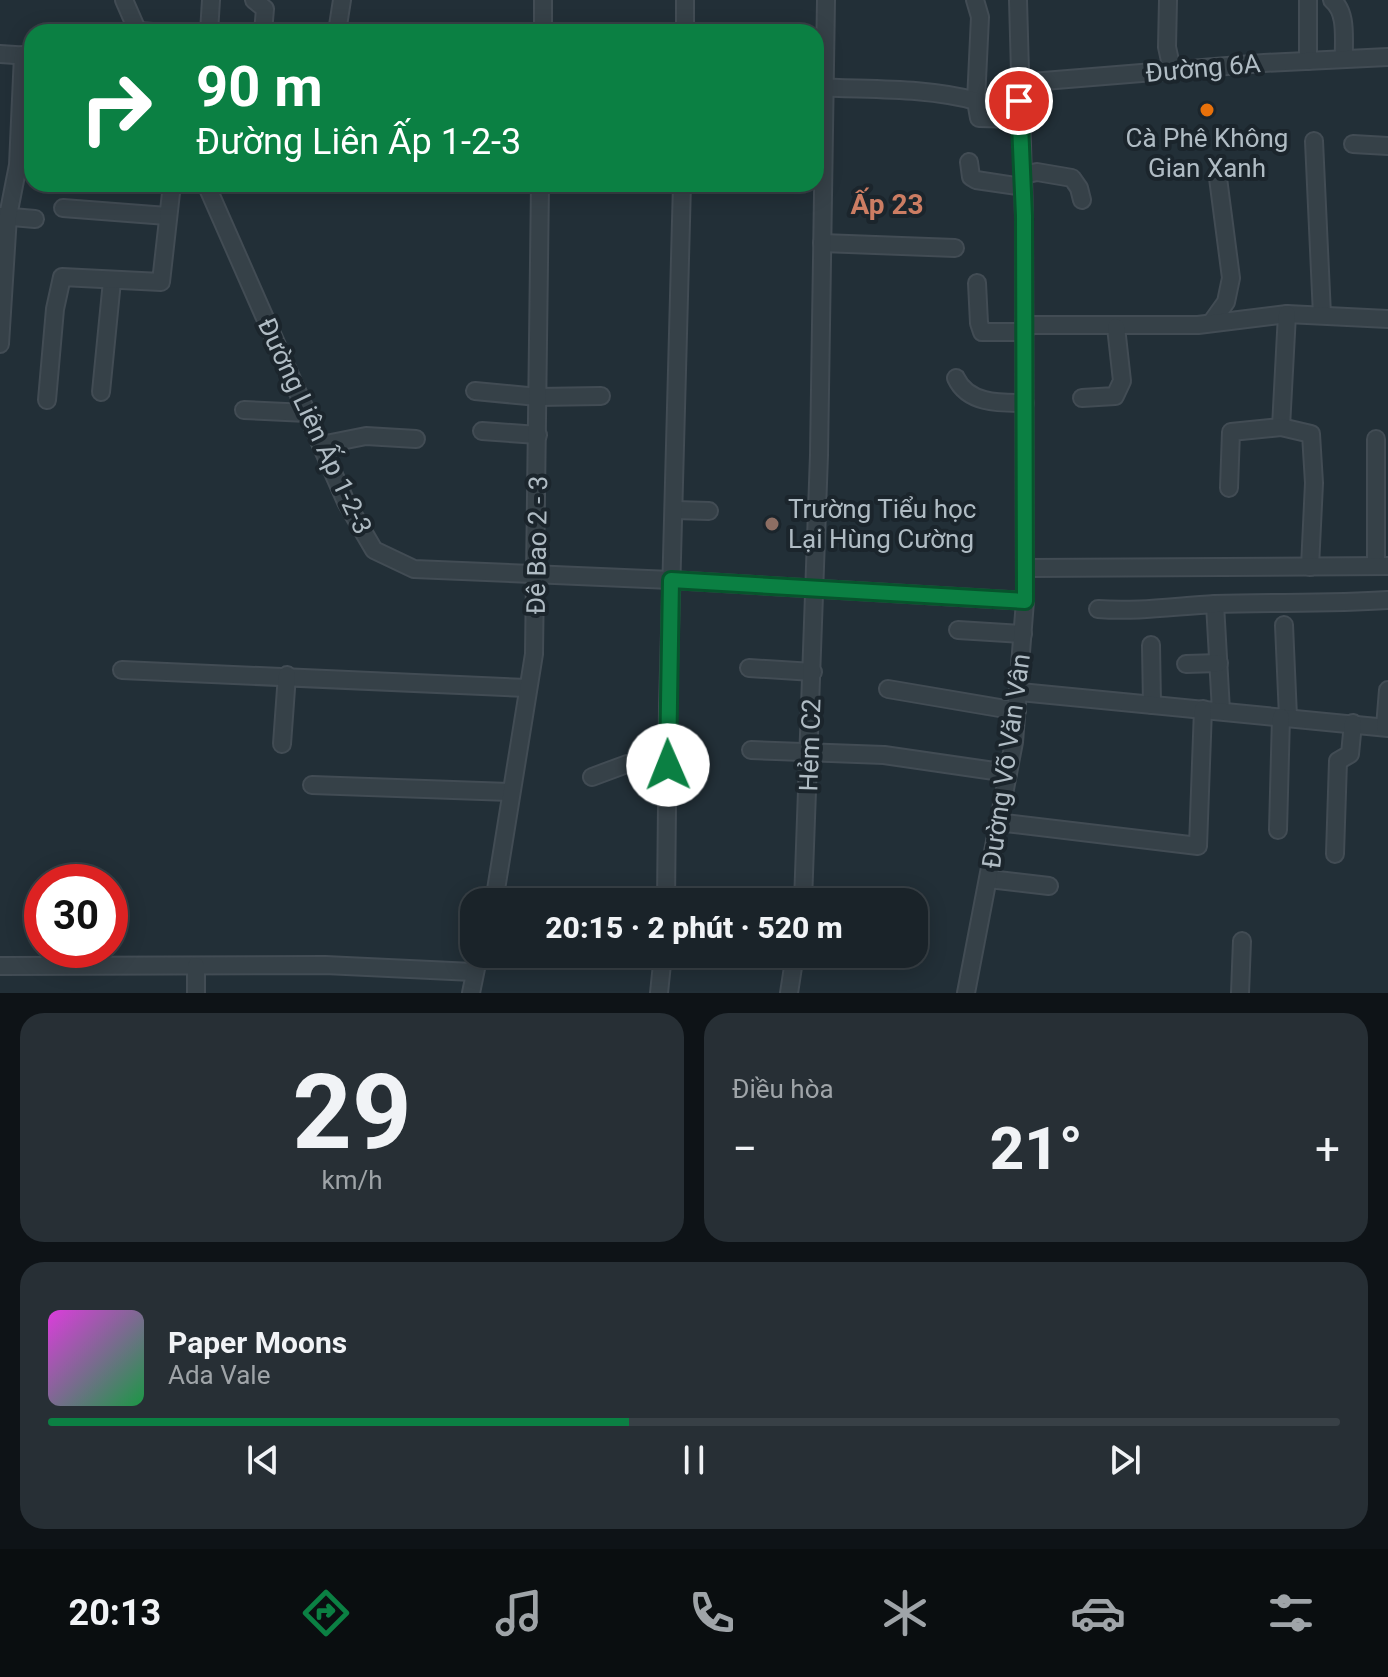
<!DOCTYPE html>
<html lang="vi">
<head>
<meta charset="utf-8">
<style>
  :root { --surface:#1a2329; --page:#272f35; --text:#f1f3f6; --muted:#9fa4a8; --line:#384046; --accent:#0b8043 }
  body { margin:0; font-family:Roboto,sans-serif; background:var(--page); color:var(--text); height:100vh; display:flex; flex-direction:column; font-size:30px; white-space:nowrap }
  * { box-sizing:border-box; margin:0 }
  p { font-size:26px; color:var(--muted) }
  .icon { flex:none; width:44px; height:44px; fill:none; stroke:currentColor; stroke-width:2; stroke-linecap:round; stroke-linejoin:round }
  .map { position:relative; height:993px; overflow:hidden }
  .details { display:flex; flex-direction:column; gap:20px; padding:20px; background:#0e1317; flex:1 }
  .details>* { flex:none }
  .top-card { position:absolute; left:24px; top:24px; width:800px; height:168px; border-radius:24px; box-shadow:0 4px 20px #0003,0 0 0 2px var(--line); background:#0b8043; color:#fff; overflow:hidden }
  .speed { position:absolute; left:24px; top:864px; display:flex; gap:16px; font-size:40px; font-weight:700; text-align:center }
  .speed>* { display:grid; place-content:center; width:104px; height:104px; border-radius:50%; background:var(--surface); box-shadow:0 4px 20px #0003,0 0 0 2px var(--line); line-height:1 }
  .speed .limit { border:12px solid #d22; background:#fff; color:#111 }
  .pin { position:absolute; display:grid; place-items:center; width:68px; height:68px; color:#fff; margin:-34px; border:4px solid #fff; border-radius:50%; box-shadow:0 2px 8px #0007 }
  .me { position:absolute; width:88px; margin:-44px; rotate:359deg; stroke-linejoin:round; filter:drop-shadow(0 0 6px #0008) }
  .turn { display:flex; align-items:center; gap:28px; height:168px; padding:0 40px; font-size:36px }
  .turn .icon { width:104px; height:104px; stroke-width:2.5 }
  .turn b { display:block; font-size:56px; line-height:68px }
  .big { font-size:60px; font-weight:800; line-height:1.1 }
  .details .card { flex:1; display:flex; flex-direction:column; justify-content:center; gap:12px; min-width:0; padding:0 28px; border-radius:24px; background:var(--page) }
  .details .dial { align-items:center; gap:0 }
  .dial b { font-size:104px; line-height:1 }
  .song { display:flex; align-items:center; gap:24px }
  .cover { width:96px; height:96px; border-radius:12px; background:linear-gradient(135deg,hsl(300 70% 55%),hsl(140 70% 35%)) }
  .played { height:8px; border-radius:4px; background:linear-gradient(90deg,var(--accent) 45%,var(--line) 45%) }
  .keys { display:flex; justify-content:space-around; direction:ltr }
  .heat { display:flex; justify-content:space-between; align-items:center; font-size:44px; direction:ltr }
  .details .tiles { flex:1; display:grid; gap:20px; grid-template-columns:1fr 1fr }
  .card:last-child { grid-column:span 2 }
  .trip { position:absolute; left:460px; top:888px; width:468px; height:80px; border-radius:24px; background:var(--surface); box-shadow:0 4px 20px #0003,0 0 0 2px var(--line); font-weight:800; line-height:80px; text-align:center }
  .tab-bar { display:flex; height:128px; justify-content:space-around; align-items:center; background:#0a0e10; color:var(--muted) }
  .tab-bar .icon { width:56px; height:56px }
  .tab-bar .active { color:var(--accent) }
  .tab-bar b { font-size:36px; color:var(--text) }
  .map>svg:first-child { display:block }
</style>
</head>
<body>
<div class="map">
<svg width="1388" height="993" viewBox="0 0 1388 993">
  <rect width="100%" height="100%" fill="#222f37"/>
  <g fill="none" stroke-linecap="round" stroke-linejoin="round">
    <defs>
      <g id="minor">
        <polyline points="124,0 138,32"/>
        <polyline points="254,0 265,9 263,32"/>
        <polyline points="685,0 685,32"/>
        <polyline points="975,0 980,17 976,101"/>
        <polyline points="1168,0 1167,47 1172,70"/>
        <path d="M1332 0C1348 13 1343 40 1344 59"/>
        <polyline points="137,31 153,32"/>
        <polyline points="209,32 211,0"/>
        <polyline points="337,32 342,0"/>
        <polyline points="543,32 543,0"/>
        <polyline points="0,54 30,56"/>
        <polyline points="1308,61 1308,0"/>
        <polyline points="1019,83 1264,63 1388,57"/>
        <path d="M816 87C868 90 925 87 976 101L979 118 1019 119"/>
        <polyline points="1314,141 1322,315"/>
        <polyline points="1353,144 1388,146"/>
        <polyline points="969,162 971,177 976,180 1023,187"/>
        <polyline points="1023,175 1037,172 1072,178 1079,188 1082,200"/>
        <polyline points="206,184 346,502 374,550 414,569 671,580 1025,601"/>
        <polyline points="63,208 167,216"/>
        <polyline points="0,216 35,219"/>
        <polyline points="822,243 955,248"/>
        <polyline points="977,283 979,323 982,332 1025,332"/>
        <polyline points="1211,323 1226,302 1231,278 1218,178"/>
        <polyline points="1025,325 1198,325 1287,314 1388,319"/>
        <polyline points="0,344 8,216 18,165 23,55"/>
        <path d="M956 378C968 404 1000 403 1025 403"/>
        <polyline points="475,391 538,397 601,396"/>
        <polyline points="101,392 112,281"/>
        <polyline points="1082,398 1115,396 1122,381 1116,327"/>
        <polyline points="47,400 55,309 62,277 161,282 172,184"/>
        <polyline points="244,410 307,413"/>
        <polyline points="1281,427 1287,314"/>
        <polyline points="482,431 538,435"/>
        <polyline points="1376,439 1376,566"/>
        <polyline points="321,445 366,436 416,439"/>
        <polyline points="1229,488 1231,432 1281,427 1311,434 1314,483 1310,567"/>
        <polyline points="675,510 709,511"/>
        <polyline points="1026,568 1388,566"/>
        <polyline points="1215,604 1221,711"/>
        <path d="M1098 609C1138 612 1176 606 1215 604 1273 602 1330 604 1388 600"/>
        <polyline points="1284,625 1288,717"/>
        <polyline points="958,630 1023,634"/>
        <polyline points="1151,645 1152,705"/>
        <polyline points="1186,664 1219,663"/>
        <polyline points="749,668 813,672"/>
        <polyline points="122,670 527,688"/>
        <polyline points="888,689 1017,711"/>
        <polyline points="1020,692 1388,728"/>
        <polyline points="1385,727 1388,690"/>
        <polyline points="282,744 287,675"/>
        <polyline points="751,750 884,755 1008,773"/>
        <polyline points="592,777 627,764 668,765"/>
        <polyline points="312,785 510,792"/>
        <polyline points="997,822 1198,846 1203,709"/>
        <polyline points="1278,830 1281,717"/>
        <polyline points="1335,854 1338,761 1350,754 1353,723"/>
        <polyline points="989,879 1049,886"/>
        <polyline points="494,902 534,654 540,184"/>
        <polyline points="666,902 668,707 682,184"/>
        <polyline points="803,902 819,455 826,0"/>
        <polyline points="0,966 325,965 473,972"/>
        <polyline points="196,966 196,993"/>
        <polyline points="471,993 479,954"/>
        <polyline points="659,993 663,954"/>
        <polyline points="789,993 795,954"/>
        <polyline points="966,993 1014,742 1025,601 1024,216 1018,0"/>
        <polyline points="1240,993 1242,941"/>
      </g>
    </defs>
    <!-- minor casing -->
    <use href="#minor" stroke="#424c54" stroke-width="20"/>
    <!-- minor -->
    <use href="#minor" stroke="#364148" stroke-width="16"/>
  </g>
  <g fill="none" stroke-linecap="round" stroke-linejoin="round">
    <defs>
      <polyline id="route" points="668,765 671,580 1025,601 1024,216 1019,101"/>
    </defs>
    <!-- route casing -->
    <use href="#route" stroke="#07532c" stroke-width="20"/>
    <!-- route -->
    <use href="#route" stroke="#0b8043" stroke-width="14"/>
  </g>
  <!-- markers -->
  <circle fill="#e8710a" stroke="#1b252c" stroke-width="3" cx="1207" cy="110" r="8"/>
  <circle fill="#8d6e63" stroke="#1b252c" stroke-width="3" cx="772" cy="524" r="8"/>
  <g text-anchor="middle" stroke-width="8" stroke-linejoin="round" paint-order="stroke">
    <!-- street labels -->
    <g font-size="26" fill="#b0bcc4" stroke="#1b252c">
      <text transform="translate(1203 68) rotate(-5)" y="9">Đường 6A</text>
      <text transform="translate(315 426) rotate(65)" y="9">Đường Liên Ấp 1-2-3</text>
      <text transform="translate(537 545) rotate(-89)" y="9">Đê Bao 2 - 3</text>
      <text transform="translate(810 745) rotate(-88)" y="9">Hẻm C2</text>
      <text transform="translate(1006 761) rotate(-82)" y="9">Đường Võ Văn Vân</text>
    </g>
    <!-- poi labels -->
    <g font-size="26" fill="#b0bcc4" stroke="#1b252c">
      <text x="1207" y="147">Cà Phê Không<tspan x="1207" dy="30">Gian Xanh</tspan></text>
      <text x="788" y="518" text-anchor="start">Trường Tiểu học<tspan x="788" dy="30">Lại Hùng Cường</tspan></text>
    </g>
    <!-- neighbourhood labels -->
    <g font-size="28" font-weight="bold" fill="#cc7d63" stroke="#1b252c">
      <text x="887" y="214">Ấp 23</text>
    </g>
  </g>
</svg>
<div class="speed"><div class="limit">30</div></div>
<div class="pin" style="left:1019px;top:101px;background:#d93025"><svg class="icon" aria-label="arrive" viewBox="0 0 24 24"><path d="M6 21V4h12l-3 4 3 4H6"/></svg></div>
<svg class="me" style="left:668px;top:765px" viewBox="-20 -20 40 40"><circle r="19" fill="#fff"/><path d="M0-13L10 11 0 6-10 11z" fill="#0b8043"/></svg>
<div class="trip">20:15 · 2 phút · 520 m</div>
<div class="top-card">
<div class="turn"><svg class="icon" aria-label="right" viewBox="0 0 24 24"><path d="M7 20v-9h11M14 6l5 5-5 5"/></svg><div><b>90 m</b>Đường Liên Ấp 1-2-3</div></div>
</div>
</div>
<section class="details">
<div class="tiles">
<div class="card dial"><b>29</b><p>km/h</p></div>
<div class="card"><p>Điều hòa</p>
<div class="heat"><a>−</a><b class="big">21°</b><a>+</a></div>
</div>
<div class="card">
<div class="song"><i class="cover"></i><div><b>Paper Moons</b><p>Ada Vale</p></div></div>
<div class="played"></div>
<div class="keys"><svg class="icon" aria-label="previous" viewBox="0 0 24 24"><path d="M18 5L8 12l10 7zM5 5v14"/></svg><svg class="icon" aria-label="pause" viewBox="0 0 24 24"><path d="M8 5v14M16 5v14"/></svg><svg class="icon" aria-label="next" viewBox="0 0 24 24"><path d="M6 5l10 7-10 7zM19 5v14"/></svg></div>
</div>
</div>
</section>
<nav class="tab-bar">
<b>20:13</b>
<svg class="icon active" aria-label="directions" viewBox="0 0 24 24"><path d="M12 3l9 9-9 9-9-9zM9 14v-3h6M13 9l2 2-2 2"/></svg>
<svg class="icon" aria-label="music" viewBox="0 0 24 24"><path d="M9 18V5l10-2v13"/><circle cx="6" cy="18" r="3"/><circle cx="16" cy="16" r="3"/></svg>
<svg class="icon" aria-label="phone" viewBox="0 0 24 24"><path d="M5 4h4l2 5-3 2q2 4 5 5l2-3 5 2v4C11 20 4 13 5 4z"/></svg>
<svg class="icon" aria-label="climate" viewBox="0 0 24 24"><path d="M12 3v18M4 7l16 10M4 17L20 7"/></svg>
<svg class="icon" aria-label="car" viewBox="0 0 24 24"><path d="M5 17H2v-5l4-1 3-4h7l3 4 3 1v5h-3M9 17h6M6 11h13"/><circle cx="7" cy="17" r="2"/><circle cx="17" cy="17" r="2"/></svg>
<svg class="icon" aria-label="filters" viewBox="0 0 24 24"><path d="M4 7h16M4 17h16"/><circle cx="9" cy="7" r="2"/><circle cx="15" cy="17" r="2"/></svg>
</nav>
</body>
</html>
